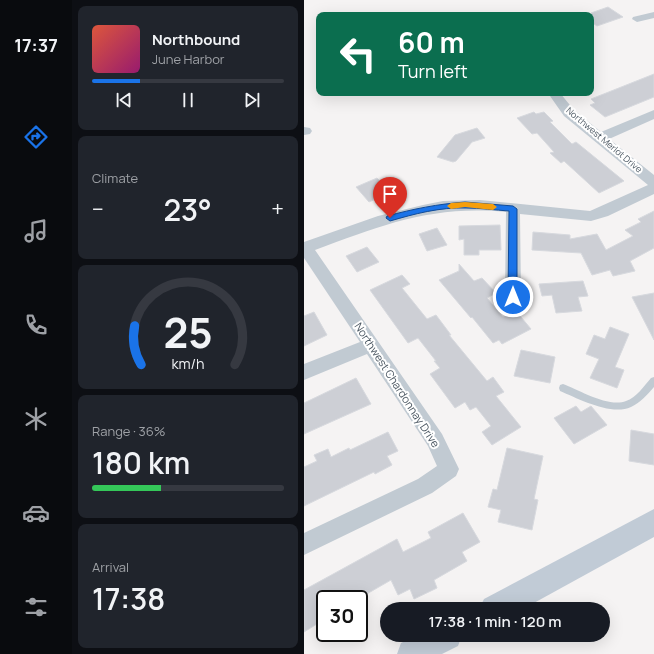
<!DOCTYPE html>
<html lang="en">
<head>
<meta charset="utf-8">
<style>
  :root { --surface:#171b24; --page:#20242c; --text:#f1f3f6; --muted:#9ea1a6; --line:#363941; --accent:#1a73e8 }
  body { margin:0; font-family:Manrope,sans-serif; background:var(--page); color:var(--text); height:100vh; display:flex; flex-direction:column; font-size:15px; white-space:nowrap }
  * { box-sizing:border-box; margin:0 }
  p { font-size:13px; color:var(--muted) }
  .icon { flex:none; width:22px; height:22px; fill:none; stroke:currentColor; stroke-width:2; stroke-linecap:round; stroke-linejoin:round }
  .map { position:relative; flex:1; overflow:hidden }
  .panel { display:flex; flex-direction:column; gap:6px; padding:6px; background:#0d0f14; width:232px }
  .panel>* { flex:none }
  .top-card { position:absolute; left:12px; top:12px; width:278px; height:84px; border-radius:8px; box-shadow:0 4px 16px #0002; background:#0b6e4f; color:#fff; overflow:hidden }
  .speed { position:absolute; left:12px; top:590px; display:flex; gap:8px; font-size:20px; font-weight:700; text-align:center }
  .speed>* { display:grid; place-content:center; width:52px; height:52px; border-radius:50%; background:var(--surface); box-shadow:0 4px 16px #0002; line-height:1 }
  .speed .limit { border:2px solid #111; border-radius:6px; background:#fff; color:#111 }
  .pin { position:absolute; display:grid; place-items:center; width:34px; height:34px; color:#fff; margin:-41px -17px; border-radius:50% 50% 50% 0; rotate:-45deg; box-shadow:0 0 4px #0007 }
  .pin .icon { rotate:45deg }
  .me { position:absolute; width:44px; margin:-22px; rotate:0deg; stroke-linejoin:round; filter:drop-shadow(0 0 3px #0008) }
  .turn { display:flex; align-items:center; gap:14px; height:84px; padding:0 16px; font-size:18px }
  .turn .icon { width:52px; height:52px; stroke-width:2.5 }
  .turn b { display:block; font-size:28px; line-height:34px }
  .big { font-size:30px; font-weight:600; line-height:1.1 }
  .panel .card { flex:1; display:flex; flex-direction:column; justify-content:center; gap:6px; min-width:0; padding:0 14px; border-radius:8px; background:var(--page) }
  .panel .dial { align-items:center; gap:0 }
  .dial svg { height:104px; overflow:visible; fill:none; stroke:var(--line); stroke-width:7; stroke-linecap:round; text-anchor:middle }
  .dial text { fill:var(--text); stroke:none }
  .song { display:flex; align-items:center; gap:12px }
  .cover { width:48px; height:48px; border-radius:6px; background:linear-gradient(135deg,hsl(10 70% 55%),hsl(320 70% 35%)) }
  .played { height:4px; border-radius:2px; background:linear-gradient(90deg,var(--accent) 25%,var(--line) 25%) }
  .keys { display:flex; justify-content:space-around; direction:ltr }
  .heat { display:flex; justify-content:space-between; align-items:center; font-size:22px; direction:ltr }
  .charge { height:6px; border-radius:3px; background:linear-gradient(90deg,#34c759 36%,var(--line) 0) }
  .trip { position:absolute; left:76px; top:602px; width:230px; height:40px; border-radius:20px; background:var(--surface); box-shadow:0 4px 16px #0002; font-weight:600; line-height:40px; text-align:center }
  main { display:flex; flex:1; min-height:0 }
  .tabs { display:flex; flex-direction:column; width:72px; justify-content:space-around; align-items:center; background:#090b0e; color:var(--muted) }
  .tabs .icon { width:28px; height:28px }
  .tabs .current { color:var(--accent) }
  .tabs b { font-size:18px; color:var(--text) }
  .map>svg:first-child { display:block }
</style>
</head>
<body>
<main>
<nav class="tabs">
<b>17:37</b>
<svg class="icon current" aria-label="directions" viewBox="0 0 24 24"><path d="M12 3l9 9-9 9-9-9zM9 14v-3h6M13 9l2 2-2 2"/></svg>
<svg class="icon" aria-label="music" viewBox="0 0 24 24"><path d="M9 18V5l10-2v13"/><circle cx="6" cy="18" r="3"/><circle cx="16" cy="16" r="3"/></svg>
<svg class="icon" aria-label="phone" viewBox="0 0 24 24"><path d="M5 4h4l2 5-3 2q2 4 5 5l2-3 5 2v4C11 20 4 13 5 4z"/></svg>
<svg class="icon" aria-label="climate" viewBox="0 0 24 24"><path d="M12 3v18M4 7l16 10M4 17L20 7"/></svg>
<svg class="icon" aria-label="car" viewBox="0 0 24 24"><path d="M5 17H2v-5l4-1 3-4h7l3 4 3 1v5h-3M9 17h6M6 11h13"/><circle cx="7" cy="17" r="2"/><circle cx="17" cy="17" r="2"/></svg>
<svg class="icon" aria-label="filters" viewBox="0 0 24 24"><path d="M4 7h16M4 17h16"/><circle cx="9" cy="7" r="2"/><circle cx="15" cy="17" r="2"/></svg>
</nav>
<section class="panel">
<div class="card">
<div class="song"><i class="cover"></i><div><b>Northbound</b><p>June Harbor</p></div></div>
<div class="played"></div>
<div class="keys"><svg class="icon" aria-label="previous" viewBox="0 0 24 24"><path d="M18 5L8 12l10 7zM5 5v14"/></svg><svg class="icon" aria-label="pause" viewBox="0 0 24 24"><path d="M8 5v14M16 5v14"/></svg><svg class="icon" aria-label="next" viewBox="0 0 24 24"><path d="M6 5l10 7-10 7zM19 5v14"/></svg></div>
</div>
<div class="card"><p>Climate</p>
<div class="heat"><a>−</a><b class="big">23°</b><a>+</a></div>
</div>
<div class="card dial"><svg viewBox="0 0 100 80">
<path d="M14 69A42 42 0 1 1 86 69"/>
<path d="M14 69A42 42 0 0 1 9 39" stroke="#1a73e8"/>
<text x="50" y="56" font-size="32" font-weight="700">25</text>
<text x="50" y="72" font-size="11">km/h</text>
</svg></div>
<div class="card"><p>Range · 36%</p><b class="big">180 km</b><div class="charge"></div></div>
<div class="card"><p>Arrival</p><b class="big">17:38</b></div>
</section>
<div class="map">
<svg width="350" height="654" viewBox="0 0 350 654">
  <rect width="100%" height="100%" fill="#f5f3f3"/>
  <!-- building -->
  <g fill="#cdcfd5" stroke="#d7d9de">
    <polygon points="304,7 319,17 293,26 287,22 287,13"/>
    <polygon points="350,74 350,97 301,117 286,105 291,103 287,99"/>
    <polygon points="230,112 232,114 240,112 249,121 246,122 268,144 272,142 320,181 295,193 260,161 257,163 246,153 250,152 233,133 228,134 213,118"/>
    <polygon points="173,128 181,138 168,142 152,161 149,162 133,157 151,135"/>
    <polygon points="73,178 76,181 83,178 93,189 65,202 52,187"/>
    <polygon points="350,211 350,248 326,261 331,271 309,276 306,270 288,275 277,253 228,250 229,232 266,235 266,239 293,234 302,250 329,236 321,230 337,222 334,219"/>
    <polygon points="196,225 197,250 175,250 175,255 160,255 160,239 155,240 155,226"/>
    <polygon points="133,228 143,245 123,251 115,234"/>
    <polygon points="63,247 75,262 53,272 42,256"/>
    <polygon points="155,264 170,281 178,278 192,293 183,298 199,317 212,311 227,329 198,344 195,340 189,343 168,317 167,318 135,280 155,271"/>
    <polygon points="98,275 106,284 98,288 123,319 132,315 147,335 145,335 183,381 189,377 200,392 192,396 217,427 188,445 178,432 187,426 172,407 166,410 161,402 151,408 126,374 136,368 130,361 132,361 114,338 104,343 66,290"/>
    <polygon points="279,281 284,296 274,297 278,311 252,313 248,295 238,296 235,284"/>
    <polygon points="350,293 350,340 328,297"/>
    <polygon points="10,312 23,335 0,346 0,316"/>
    <polygon points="306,327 325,334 311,367 320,370 313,388 286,378 295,359 282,354 290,335 301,339"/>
    <polygon points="217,350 251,357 246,383 210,376"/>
    <polygon points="52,378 67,404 0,434 0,403"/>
    <polygon points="272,406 277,412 287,406 303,425 270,444 250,418"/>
    <polygon points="327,430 350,434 350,465 325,461"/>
    <polygon points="84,432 94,451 83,456 88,465 71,474 70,472 0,506 0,467 13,461 10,455 24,449 27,457 45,448 46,450"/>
    <polygon points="203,448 239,456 230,499 234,500 228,530 194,522 197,510 184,507 189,489 193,490"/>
    <polygon points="159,513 176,542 158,552 163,561 130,580 133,588 110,599 106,589 94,595 87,580 54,599 21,599 21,619 0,632 0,590 93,539 99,552 127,538 124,532"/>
  </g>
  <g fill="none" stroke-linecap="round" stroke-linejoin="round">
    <!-- lane -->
    <path fill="#c1cad2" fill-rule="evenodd" d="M350 377V387C343 395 336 403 327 407 307 416 275 399 256 391L255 388 256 385 259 384C275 390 305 408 322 401 332 398 340 386 347 378Z"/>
    <!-- street -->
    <g fill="#c1cad2" fill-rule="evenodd">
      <polygon points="350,12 350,18 333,22 328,19 329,17"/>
      <path d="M248 93H256L270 110 297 132 350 110V119L305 139 350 175V194L304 216 287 221 216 214 217 297 215 301 209 303 203 301 201 297 202 212C128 205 79 225 11 250L138 434 155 469 152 476 128 493 0 555V533L114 479 133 466 124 446 63 354 0 380V364L56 342 0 258V242L74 216 119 205 139 201 176 200 286 211 344 185 260 116 246 96Z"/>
      <polygon points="0,127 6,128 8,131 6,134 0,135"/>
    </g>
    <!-- secondary -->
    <g fill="#c1cbd6" fill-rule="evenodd">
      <polygon points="350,509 350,537 219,609 175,609 180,599"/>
      <polygon points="113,635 158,635 154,646 138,654 93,654 97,643"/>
    </g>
  </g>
  <!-- route -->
  <path fill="#1a73e8" stroke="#114b97" d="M161 202 209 206 213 209V297L212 299 209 300 204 297 205 211C191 210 176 208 162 208 136 207 110 214 86 221L82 218 83 216C109 209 134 204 161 202Z"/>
  <!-- slow -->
  <polygon fill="#f59e0b" points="161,202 189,204 193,207 189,210 161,207 147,209 143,206 147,203"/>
  <g text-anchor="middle" stroke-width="4" stroke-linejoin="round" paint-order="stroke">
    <!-- far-street labels -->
    <g font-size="9" fill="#4a5661" stroke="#fff">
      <text transform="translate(300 140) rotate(40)" y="3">Northwest Merlot Drive</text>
    </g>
    <!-- street labels -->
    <g font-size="11" fill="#4a5661" stroke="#fff">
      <text transform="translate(93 385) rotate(57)" y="4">Northwest Chardonnay Drive</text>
    </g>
  </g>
</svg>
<div class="speed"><div class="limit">30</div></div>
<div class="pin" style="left:86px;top:218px;background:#d93025"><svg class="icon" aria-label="arrive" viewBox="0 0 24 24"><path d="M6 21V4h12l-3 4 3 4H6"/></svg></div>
<svg class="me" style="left:209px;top:297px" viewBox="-20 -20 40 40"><circle r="17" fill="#1a73e8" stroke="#fff" stroke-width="3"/><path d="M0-11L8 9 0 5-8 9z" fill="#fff"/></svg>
<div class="trip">17:38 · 1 min · 120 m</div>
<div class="top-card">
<div class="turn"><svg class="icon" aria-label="left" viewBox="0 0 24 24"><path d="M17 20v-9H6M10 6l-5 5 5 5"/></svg><div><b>60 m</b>Turn left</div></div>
</div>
</div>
</main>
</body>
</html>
